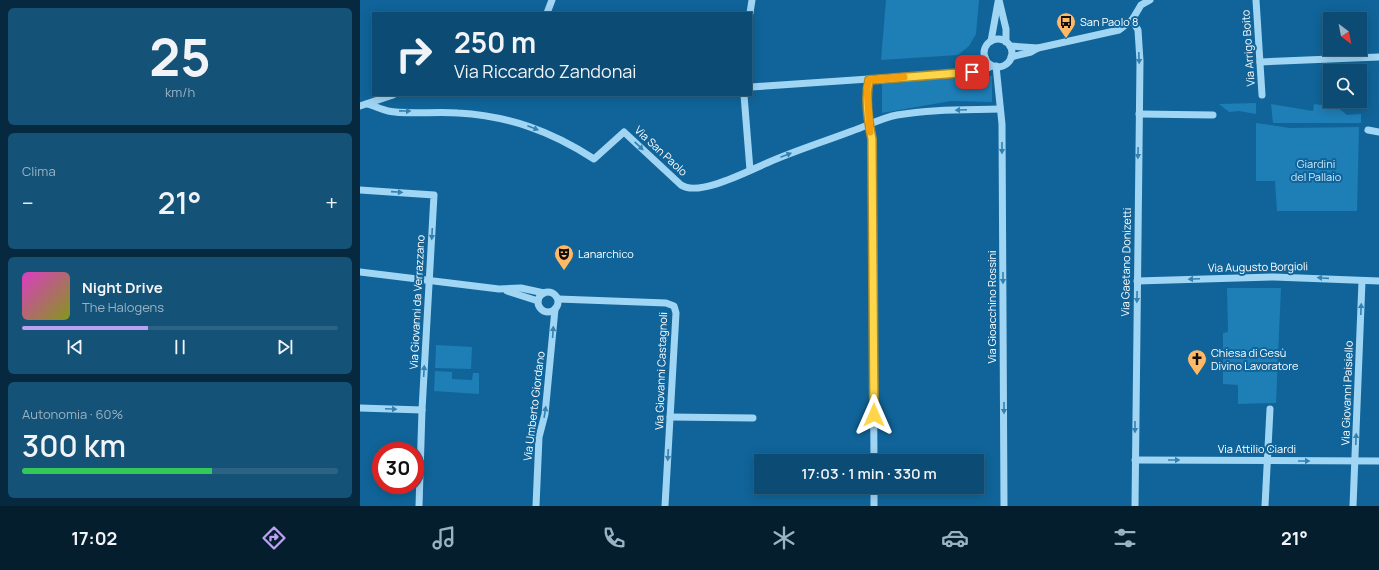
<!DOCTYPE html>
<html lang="it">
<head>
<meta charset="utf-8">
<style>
  :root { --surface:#0c4b73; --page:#155278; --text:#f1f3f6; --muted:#9ab3c4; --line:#2c6385; --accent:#bca0f2 }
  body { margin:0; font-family:Manrope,sans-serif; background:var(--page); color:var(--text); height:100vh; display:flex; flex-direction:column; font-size:15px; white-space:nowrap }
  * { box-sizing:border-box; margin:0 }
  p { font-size:13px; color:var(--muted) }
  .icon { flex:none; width:22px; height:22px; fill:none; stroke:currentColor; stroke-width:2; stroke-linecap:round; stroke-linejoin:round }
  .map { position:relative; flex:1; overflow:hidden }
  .drawer { display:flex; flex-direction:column; gap:8px; padding:8px; background:#07293f; width:360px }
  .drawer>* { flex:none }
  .banner { position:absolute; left:12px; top:12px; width:380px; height:84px; border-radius:0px; box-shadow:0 2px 10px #0003,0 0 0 1px var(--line); background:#0c4b73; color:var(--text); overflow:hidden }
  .needle { width:26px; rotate:148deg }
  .buttons { position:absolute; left:963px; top:12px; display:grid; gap:8px }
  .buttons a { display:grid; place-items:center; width:44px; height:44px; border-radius:0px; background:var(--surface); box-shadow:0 2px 10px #0003,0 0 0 1px var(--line); font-size:20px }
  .speed { position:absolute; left:12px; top:442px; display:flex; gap:8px; font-size:20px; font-weight:700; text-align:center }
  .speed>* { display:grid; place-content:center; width:52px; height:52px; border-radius:50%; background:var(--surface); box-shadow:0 2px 10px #0003,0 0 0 1px var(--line); line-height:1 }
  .speed .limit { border:6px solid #d22; background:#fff; color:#111 }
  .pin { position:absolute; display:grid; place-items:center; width:34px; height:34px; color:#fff; margin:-17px; border-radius:8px; box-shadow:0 2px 6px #0006 }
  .me { position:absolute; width:44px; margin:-22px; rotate:0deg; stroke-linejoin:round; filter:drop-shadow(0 0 3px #0008) }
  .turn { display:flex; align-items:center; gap:14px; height:84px; padding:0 16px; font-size:18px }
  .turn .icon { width:52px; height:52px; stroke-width:2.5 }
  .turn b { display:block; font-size:28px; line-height:34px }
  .big { font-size:30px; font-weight:600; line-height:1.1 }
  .drawer .widget { flex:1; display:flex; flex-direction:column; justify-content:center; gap:6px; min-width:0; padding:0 14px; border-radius:6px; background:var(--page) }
  .drawer .dial { align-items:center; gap:0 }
  .dial b { font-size:52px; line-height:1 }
  .song { display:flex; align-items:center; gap:12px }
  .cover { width:48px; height:48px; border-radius:6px; background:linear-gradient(135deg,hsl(310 70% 55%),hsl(70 70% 35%)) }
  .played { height:4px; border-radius:2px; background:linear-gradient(90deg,var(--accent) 40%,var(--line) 40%) }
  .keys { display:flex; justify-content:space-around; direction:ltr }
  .heat { display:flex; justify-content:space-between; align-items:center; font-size:22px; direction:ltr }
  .charge { height:6px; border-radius:3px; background:linear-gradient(90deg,#34c759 60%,var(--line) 0) }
  .trip { position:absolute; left:394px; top:454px; width:230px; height:40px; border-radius:0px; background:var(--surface); box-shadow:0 2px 10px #0003,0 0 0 1px var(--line); font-weight:600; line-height:40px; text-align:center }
  .dock { display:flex; height:64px; justify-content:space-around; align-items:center; background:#051e2e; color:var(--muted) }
  .dock .icon { width:28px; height:28px }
  .dock .on { color:var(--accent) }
  .dock b { font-size:18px; color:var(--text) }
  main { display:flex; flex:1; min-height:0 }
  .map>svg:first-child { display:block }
</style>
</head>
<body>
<main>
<section class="drawer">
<div class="widget dial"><b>25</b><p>km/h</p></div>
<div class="widget"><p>Clima</p>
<div class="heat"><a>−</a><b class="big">21°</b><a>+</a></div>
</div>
<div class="widget">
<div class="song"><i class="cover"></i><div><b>Night Drive</b><p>The Halogens</p></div></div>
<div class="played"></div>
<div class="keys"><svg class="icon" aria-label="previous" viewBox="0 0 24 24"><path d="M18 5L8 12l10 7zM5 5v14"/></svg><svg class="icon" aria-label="pause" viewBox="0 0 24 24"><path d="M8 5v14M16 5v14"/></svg><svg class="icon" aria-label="next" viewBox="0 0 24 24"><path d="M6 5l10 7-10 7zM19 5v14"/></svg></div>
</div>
<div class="widget"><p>Autonomia · 60%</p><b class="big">300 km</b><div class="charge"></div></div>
</section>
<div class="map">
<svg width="1019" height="506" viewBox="0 0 1019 506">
  <rect width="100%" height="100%" fill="#106499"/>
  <!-- green -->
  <g fill="#1e7eb6">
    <polygon points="526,0 619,0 616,34 609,46 598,55 521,60"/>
    <polygon points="632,76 632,102 591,101 522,113 522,83"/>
    <polygon points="896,103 896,114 879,111 869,112 859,104"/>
    <polygon points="911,104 953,111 954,104 977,107 987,115 1001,114 1001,123 913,123"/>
    <polygon points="896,123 930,128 999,127 997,211 917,211 915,181 896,181"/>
    <polygon points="867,288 921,288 916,403 878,404 878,385 863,384 863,333 868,332"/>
    <polygon points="76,345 112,347 111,369 75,368"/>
    <polygon points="75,371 92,372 92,379 112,380 113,373 119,373 119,394 74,391"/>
  </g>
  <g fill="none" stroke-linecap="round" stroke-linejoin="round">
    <!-- minor -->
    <g stroke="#a1d5f4" stroke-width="7">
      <polyline points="639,0 646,29 646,42"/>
      <polyline points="896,0 902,95"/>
      <polyline points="187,13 192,0"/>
      <polyline points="390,13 392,0"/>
      <polyline points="772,20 778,30 780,61 775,506"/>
      <circle cx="638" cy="53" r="14"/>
      <polyline points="631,41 638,2"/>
      <polyline points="650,46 678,48 759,30 772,20 781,5 790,0"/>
      <polyline points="651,57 671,52 678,48"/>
      <polyline points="900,62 1019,57"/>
      <polyline points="636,66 642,124 644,506"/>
      <polyline points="604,71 616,65 625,57"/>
      <path d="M509 80C505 98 508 120 512 139L514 461"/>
      <polyline points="391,87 612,72 625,69 632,66"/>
      <polyline points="384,95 390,170"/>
      <path d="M7 104C14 106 21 109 28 111 46 115 77 111 98 113 149 116 191 131 234 159L264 132 321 185C339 197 388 171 407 163 434 151 463 142 492 131 507 126 521 118 537 115 571 109 606 110 640 109"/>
      <polyline points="0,106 33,95"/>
      <polyline points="779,114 853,115"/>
      <polyline points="1008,130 1019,132"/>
      <polyline points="0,190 74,195 62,410 59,506"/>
      <polyline points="0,272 139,289 161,288 184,293"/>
      <polyline points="777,281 914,277 1019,281"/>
      <polyline points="147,291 178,301"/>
      <circle cx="188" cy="302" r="10"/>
      <polyline points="198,299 306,303 314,306 316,313 305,506"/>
      <polyline points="0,408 62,410"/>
      <polyline points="310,417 393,418"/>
      <polyline points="775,460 1019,461"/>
      <polyline points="176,506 179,437 185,414 195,309"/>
      <polyline points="514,506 514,487"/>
      <polyline points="905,506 910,409"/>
      <polyline points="993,506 1002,281"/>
    </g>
  </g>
  <!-- one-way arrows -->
  <defs><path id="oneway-solid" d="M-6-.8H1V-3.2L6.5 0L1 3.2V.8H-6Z"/></defs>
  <g fill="#3480b0">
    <use href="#oneway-solid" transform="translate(779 58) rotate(88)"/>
    <use href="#oneway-solid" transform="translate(601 110) rotate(178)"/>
    <use href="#oneway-solid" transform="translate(45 111) rotate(1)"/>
    <use href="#oneway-solid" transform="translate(173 128) rotate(21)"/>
    <use href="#oneway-solid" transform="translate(279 146) rotate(43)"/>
    <use href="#oneway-solid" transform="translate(642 148) rotate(90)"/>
    <use href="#oneway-solid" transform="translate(778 153) rotate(91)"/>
    <use href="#oneway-solid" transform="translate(426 155) rotate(-21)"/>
    <use href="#oneway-solid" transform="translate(37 192) rotate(4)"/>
    <use href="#oneway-solid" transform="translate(72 234) rotate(93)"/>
    <use href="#oneway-solid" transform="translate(643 278) rotate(90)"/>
    <use href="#oneway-solid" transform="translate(963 278) rotate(-176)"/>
    <use href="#oneway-solid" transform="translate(834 279) rotate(178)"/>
    <use href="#oneway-solid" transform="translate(777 297) rotate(91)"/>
    <use href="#oneway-solid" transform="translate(1001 309) rotate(-88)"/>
    <use href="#oneway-solid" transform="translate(193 332) rotate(-86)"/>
    <use href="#oneway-solid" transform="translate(64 371) rotate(-87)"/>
    <use href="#oneway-solid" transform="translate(644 408) rotate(90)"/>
    <use href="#oneway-solid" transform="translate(31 409) rotate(2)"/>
    <use href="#oneway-solid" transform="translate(185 412) rotate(-81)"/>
    <use href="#oneway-solid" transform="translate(775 427) rotate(90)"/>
    <use href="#oneway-solid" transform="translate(996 439) rotate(-88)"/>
    <use href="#oneway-solid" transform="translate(308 455) rotate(93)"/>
    <use href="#oneway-solid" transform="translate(814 460)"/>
    <use href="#oneway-solid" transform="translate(944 461)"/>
  </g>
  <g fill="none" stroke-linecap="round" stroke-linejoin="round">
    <defs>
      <path id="route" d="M514 415 512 139C508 120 505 98 509 80L612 72"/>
    </defs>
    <!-- route casing -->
    <use href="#route" stroke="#a68a30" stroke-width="10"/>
    <!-- route -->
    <use href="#route" stroke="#ffd54a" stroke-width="7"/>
    <!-- slow -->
    <polyline stroke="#f59e0b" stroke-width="7" points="510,132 507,88 509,80 544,77"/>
  </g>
  <!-- icons -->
  <defs>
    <symbol id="bus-pin" viewBox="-11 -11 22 30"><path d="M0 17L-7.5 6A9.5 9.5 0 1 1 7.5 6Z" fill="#ffb865" stroke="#106499"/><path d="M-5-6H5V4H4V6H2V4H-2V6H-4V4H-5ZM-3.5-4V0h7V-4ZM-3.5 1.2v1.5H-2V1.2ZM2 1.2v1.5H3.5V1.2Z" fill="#111"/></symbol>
    <symbol id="theatre-pin" viewBox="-11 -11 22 30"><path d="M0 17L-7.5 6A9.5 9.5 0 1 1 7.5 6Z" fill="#ffb865" stroke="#106499"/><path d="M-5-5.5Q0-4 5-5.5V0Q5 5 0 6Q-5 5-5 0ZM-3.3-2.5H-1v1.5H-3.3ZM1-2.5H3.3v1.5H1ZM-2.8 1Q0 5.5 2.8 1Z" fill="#111"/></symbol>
    <symbol id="church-pin" viewBox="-11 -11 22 30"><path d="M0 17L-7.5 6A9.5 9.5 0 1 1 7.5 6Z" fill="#ffb865" stroke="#106499"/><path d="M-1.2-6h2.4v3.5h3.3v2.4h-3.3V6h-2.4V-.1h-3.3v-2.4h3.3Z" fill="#111"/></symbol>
  </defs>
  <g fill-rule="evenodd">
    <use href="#bus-pin" x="695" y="11" width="22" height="30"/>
    <use href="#theatre-pin" x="193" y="243" width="22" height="30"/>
    <use href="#church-pin" x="826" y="348" width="22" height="30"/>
  </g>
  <g text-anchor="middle" stroke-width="4" stroke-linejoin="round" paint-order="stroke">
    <!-- poi labels -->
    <g font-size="11" fill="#fff" stroke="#106499" text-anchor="start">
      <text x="720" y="26">San Paolo 8</text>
      <text x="218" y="258">Lanarchico</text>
      <text x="851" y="357">Chiesa di Gesù<tspan x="851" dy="13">Divino Lavoratore</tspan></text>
    </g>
    <!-- street labels -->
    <g font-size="11" fill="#fff" stroke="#106499">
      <text transform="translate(888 48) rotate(-94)" y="4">Via Arrigo Boito</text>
      <text transform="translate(301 151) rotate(43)" y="4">Via San Paolo</text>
      <text transform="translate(766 262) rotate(-89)" y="4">Via Gaetano Donizetti</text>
      <text transform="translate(898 267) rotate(-1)" y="4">Via Augusto Borgioli</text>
      <text transform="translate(57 302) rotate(-87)" y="4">Via Giovanni da Verrazzano</text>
      <text transform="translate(632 307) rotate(-90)" y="4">Via Gioacchino Rossini</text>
      <text transform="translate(301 371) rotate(-88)" y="4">Via Giovanni Castagnoli</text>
      <text transform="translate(987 393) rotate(-88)" y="4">Via Giovanni Paisiello</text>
      <text transform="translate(174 406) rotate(-83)" y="4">Via Umberto Giordano</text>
      <text x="897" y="453">Via Attilio Ciardi</text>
    </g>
    <!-- park labels -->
    <g font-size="11" fill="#caebfe" stroke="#106499">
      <text x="956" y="168">Giardini<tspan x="956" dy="13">del Pallaio</tspan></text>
    </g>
  </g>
</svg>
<div class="buttons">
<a><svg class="needle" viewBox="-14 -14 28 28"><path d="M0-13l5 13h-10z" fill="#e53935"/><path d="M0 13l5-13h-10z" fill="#9ab3c4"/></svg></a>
<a><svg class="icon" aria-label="search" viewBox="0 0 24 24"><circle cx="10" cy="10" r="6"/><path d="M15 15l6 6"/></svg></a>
</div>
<div class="speed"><div class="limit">30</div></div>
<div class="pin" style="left:612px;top:72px;background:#d93025"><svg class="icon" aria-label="arrive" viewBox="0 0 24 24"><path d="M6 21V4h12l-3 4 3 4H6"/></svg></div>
<svg class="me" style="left:514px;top:415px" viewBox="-20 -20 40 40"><path d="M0-17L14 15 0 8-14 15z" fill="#ffd54a" stroke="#fff" stroke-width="4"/></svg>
<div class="trip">17:03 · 1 min · 330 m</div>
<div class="banner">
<div class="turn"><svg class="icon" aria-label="right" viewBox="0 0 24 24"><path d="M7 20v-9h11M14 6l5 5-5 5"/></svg><div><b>250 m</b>Via Riccardo Zandonai</div></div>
</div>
</div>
</main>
<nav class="dock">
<b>17:02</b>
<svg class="icon on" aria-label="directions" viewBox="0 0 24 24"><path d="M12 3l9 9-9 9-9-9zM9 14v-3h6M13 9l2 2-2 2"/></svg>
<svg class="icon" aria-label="music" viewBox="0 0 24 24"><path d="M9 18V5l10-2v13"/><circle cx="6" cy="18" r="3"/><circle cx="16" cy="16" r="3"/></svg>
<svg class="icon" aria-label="phone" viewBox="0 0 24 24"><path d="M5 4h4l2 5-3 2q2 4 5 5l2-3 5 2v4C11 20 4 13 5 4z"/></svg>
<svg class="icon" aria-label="climate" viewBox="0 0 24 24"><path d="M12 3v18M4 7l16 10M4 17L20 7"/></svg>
<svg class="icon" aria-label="car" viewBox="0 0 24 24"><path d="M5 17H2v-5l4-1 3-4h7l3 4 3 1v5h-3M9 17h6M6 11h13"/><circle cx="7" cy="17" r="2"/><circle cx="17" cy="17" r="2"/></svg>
<svg class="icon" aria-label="filters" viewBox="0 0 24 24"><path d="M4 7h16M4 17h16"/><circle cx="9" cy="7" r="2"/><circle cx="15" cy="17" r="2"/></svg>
<b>21°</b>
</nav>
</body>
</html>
